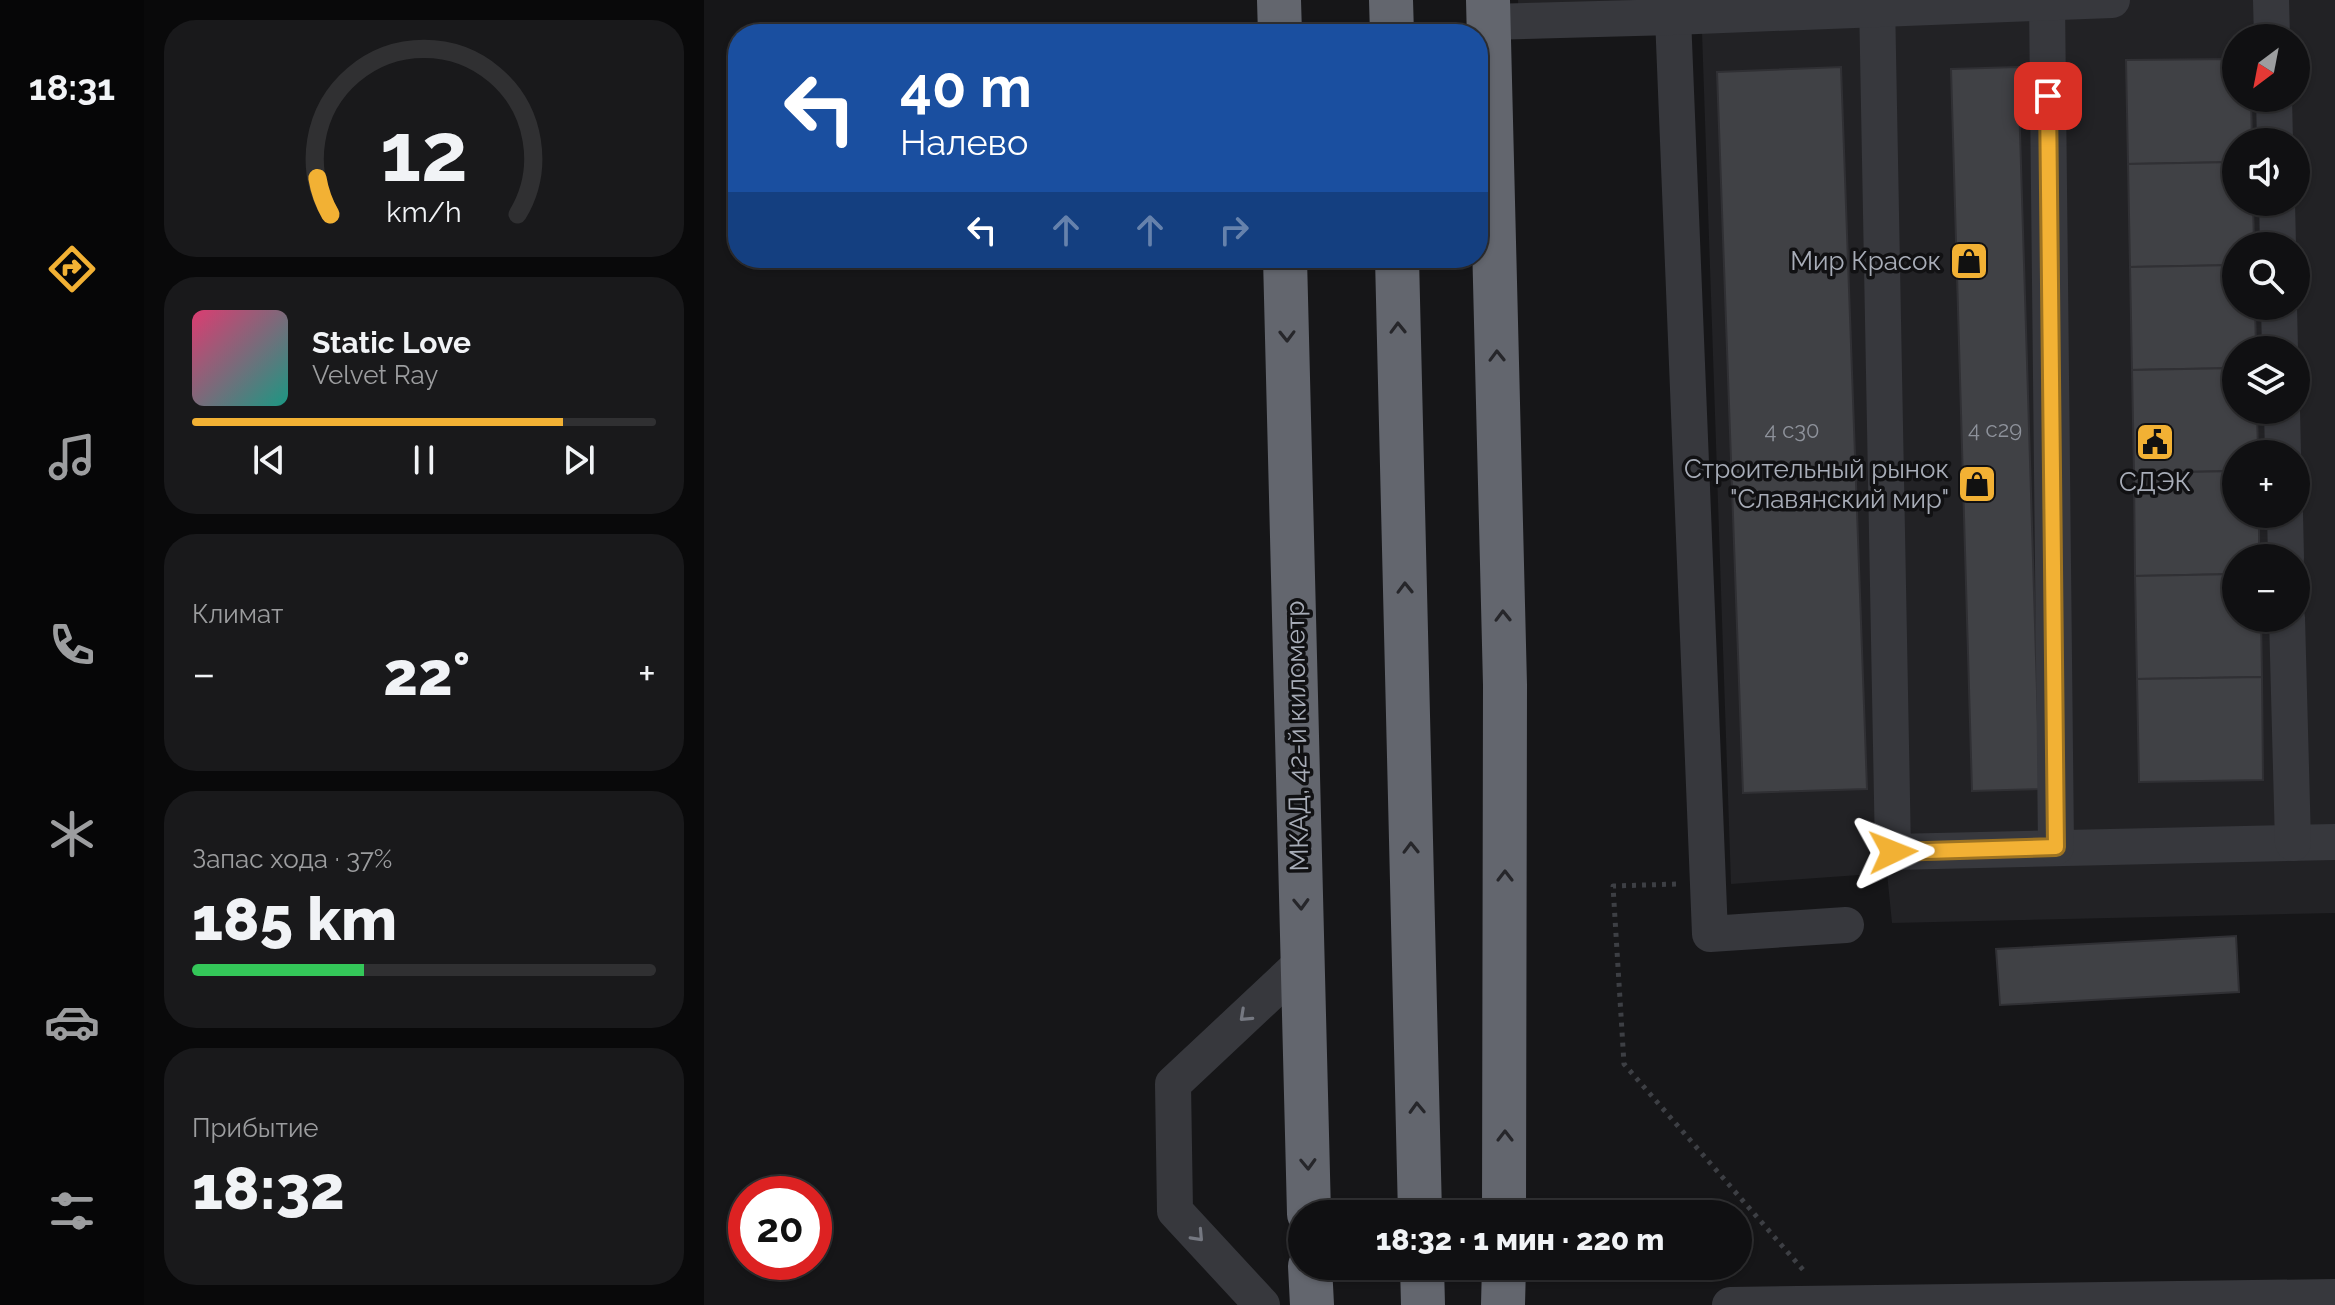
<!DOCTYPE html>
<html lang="ru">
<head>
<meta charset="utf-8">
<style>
  :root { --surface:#101012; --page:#19191b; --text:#f1f3f6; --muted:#9c9d9f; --line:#303032; --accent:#f2b134 }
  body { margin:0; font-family:Raleway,sans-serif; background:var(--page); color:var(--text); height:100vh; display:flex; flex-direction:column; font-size:30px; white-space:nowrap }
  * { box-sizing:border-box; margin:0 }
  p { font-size:26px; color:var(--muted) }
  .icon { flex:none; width:44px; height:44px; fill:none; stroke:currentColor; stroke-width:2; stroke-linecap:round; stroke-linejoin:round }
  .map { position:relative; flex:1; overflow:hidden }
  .sheet { display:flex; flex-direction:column; gap:20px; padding:20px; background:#09090a; width:560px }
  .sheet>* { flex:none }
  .banner { position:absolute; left:24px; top:24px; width:760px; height:244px; border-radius:32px; box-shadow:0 2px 6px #0004,0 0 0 2px var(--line); background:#1a4fa0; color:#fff; overflow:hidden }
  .needle { width:52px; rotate:212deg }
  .fabs { position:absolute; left:1518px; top:24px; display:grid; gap:16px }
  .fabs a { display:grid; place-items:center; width:88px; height:88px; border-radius:50%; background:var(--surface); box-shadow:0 2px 6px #0004,0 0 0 2px var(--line); font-size:40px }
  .speed { position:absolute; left:24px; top:1176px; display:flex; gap:16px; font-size:40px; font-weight:700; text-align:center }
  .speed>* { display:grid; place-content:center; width:104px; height:104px; border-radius:50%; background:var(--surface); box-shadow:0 2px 6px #0004,0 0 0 2px var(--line); line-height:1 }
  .speed .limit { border:12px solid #d22; background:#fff; color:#111 }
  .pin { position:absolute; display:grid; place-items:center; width:68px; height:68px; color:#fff; margin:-34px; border-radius:16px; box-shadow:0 4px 12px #0006 }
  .me { position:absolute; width:88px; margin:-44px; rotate:88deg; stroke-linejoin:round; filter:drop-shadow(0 0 6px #0008) }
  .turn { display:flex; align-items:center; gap:28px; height:168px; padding:0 40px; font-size:36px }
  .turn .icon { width:104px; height:104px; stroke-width:2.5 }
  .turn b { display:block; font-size:56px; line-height:68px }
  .lanes { display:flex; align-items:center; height:76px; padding:0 40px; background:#0003; justify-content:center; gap:40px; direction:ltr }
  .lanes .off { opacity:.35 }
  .big { font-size:60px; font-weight:800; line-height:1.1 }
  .sheet .widget { flex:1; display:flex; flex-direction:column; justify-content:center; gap:12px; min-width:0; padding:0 28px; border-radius:32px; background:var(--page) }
  .sheet .dial { align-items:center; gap:0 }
  .dial svg { height:208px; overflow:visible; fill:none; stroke:var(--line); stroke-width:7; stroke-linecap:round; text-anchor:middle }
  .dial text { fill:var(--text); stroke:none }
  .song { display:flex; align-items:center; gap:24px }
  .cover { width:96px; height:96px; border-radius:12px; background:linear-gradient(135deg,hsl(340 70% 55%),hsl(170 70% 35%)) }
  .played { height:8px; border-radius:4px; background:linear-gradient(90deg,var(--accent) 80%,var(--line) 80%) }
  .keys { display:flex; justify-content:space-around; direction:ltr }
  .heat { display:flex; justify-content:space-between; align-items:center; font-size:44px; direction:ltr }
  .charge { height:12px; border-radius:6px; background:linear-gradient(90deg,#34c759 37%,var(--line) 0) }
  .trip { position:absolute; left:584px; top:1200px; width:464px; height:80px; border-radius:40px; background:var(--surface); box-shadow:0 2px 6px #0004,0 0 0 2px var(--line); font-weight:800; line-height:80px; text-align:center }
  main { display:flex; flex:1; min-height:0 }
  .menu { display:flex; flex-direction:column; width:144px; justify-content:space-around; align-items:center; background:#060607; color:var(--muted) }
  .menu .icon { width:56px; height:56px }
  .menu .selected { color:var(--accent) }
  .menu b { font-size:36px; color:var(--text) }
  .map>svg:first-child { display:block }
</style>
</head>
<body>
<main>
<nav class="menu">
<b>18:31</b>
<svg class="icon selected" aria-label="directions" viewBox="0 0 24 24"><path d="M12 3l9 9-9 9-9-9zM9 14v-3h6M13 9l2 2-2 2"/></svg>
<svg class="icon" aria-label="music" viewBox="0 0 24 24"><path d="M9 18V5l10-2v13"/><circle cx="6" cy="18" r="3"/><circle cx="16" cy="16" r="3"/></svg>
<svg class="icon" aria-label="phone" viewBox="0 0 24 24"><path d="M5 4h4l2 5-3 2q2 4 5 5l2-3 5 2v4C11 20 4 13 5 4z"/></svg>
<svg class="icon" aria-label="climate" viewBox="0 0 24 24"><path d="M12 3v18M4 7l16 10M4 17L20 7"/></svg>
<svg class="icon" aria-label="car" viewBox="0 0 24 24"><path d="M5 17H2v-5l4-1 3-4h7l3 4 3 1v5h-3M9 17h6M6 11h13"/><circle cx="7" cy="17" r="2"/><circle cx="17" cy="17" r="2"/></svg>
<svg class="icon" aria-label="filters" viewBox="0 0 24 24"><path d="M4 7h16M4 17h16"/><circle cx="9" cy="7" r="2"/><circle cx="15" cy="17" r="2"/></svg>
</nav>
<section class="sheet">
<div class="widget dial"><svg viewBox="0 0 100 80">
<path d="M14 69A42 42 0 1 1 86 69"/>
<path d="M14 69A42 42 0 0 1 9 55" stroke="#f2b134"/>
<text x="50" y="56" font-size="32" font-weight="700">12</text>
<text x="50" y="72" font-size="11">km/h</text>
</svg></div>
<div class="widget">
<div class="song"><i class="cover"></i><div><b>Static Love</b><p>Velvet Ray</p></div></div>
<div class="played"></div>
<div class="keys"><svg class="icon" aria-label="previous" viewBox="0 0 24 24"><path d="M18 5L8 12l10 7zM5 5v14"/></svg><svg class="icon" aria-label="pause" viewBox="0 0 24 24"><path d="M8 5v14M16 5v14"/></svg><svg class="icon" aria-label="next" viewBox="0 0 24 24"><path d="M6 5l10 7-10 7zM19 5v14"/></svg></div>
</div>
<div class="widget"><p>Климат</p>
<div class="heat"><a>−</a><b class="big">22°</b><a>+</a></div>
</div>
<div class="widget"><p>Запас хода · 37%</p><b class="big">185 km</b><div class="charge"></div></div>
<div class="widget"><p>Прибытие</p><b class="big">18:32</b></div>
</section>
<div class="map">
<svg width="1631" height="1305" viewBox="0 0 1631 1305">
  <rect width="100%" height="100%" fill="#161618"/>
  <!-- built -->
  <path fill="#222225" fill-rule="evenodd" d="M814 0H1631V913L1188 923 1183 873 1027 884 998 32 815 39ZM1532 38H1592V98H1532ZM1532 142H1592V202H1532ZM1532 246H1592V306H1532ZM1532 350H1592V410H1532ZM1532 454H1592V514H1532ZM1532 558H1592V618H1532Z"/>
  <!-- building -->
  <g fill="#404145" stroke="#303034" stroke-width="2">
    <polygon points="1532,59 1532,98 1547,98 1548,142 1532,142 1532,162 1424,164 1422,60"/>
    <polygon points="1137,67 1163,789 1039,793 1013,72"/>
    <polygon points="1314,67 1336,789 1268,791 1247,69"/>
    <polygon points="1532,162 1532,202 1549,202 1550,246 1532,246 1532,265 1426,267 1424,164"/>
    <polygon points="1532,265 1532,306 1551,306 1552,350 1532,350 1532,368 1428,370 1426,267"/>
    <polygon points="1532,368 1532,410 1553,410 1554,454 1532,454 1532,471 1430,473 1428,370"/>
    <polygon points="1532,471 1532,514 1555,514 1555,558 1532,558 1532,574 1431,576 1430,473"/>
    <polygon points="1532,574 1532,618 1557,618 1558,677 1433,679 1431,576"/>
    <polygon points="1558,677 1559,780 1435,782 1433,679"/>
    <polygon points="1532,936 1535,992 1296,1005 1292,949"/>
  </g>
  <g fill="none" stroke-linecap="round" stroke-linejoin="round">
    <!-- path -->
    <polyline stroke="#3d3f44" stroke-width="5" stroke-dasharray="4 6" stroke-linecap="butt" points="972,884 909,886 920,1064 1100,1271"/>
    <!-- minor -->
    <g stroke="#37383d" stroke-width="36">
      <polyline points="1173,0 1189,852 1631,842"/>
      <polyline points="1343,0 1352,847"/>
      <polyline points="1567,0 1568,38"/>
      <polyline points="969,17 1006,934 1142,925"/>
      <polyline points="784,22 969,17 1408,0"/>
      <polyline points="1570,98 1571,142"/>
      <polyline points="1573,202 1574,246"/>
      <polyline points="1575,306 1576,350"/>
      <polyline points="1578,410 1579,454"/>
      <polyline points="1581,514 1582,558"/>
      <polyline points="1583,618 1589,843"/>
      <polyline points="558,1305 471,1211 469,1084 598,963"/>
      <polyline points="1026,1305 1631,1297"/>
    </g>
    <!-- highway -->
    <g stroke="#63666e" stroke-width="44">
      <polyline points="575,0 576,34"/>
      <polyline points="687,0 688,34"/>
      <polyline points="784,0 801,685 800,1214"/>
      <polyline points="581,258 605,1214"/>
      <polyline points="693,258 716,1214"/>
      <polyline points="606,1266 608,1305"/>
      <polyline points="718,1266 719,1305"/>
      <polyline points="799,1305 800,1266"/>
    </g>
  </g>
  <!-- one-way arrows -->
  <defs><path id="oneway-chevron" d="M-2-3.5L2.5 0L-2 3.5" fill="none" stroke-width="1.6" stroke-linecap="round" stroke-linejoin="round" transform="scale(2)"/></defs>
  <g stroke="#26262a">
    <use href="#oneway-chevron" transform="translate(694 328) rotate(-91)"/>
    <use href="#oneway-chevron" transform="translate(583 336) rotate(89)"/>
    <use href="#oneway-chevron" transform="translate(793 356) rotate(-91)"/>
    <use href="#oneway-chevron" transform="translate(701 588) rotate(-91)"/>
    <use href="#oneway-chevron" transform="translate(799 616) rotate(-91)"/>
    <use href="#oneway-chevron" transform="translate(707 848) rotate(-91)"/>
    <use href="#oneway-chevron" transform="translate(801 876) rotate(-90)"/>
    <use href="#oneway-chevron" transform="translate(597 904) rotate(88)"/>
    <use href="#oneway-chevron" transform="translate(713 1108) rotate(-92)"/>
    <use href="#oneway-chevron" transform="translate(801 1136) rotate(-90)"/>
    <use href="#oneway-chevron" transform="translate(604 1164) rotate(88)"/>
  </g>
  <g stroke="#757881">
    <use href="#oneway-chevron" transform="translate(541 1016) rotate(137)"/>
    <use href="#oneway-chevron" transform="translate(494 1236) rotate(47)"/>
  </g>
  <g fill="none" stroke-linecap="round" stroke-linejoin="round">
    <defs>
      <polyline id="route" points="1189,852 1352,847 1344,96"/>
    </defs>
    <!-- route casing -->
    <use href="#route" stroke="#9d7322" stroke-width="20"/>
    <!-- route -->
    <use href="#route" stroke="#f2b134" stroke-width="14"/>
  </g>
  <!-- icons -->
  <defs>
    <symbol id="shop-square" viewBox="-11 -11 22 22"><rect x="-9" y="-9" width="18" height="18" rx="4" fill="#f2b134" stroke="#111113"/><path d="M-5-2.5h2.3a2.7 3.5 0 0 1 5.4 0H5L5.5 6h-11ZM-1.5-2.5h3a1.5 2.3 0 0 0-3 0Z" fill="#111"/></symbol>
    <symbol id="civic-square" viewBox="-11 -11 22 22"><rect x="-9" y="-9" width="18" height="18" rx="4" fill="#f2b134" stroke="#111113"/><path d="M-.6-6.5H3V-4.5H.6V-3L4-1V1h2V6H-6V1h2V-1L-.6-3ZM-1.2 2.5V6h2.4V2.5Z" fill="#111"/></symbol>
  </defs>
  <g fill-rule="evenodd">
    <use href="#shop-square" x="1243" y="239" width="44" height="44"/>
    <use href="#civic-square" x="1429" y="420" width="44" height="44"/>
    <use href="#shop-square" x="1251" y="462" width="44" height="44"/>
  </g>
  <g text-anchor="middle" stroke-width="7" stroke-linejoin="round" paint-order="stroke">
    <!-- number labels -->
    <g font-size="22" fill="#8e929b">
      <text x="1291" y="437">4 с29</text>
      <text x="1088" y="438">4 с30</text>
    </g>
    <!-- poi labels -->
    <g font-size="26" fill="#a8adb8" stroke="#111113" text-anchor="end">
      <text x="1237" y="270">Мир Красок</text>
      <text x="1245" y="478">Строительный рынок<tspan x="1245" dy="30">"Славянский мир"</tspan></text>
      <text x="1451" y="491" text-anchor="middle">СДЭК</text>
    </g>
    <!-- street labels -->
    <g font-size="26" fill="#a8adb8" stroke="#111113">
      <text transform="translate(593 736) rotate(-91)" y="9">МКАД, 42-й километр</text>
    </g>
  </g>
</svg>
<div class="fabs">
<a><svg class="needle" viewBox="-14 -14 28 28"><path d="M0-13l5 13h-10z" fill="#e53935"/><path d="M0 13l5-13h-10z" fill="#9c9d9f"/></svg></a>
<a><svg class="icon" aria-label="sound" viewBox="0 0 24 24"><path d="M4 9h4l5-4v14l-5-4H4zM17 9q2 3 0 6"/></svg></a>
<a><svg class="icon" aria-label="search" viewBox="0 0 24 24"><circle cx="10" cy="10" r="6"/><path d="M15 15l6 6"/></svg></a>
<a><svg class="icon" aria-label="layers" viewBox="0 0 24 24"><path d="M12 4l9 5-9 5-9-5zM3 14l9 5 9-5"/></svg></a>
<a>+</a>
<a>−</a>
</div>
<div class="speed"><div class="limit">20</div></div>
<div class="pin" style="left:1344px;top:96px;background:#d93025"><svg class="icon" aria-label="arrive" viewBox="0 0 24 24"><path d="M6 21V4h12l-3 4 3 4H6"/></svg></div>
<svg class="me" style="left:1189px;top:852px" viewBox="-20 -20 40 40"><path d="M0-17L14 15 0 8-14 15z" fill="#f2b134" stroke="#fff" stroke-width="4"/></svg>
<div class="trip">18:32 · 1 мин · 220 m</div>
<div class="banner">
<div class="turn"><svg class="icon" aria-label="left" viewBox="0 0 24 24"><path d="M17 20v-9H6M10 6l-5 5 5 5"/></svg><div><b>40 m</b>Налево</div></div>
<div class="lanes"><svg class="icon" aria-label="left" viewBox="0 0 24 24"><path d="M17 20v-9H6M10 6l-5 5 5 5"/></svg><svg class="icon off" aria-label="ahead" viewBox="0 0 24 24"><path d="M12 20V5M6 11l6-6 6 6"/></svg><svg class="icon off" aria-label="ahead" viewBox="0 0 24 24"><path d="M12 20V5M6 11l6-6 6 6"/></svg><svg class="icon off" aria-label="right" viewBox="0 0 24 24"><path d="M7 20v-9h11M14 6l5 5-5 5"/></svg></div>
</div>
</div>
</main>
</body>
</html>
